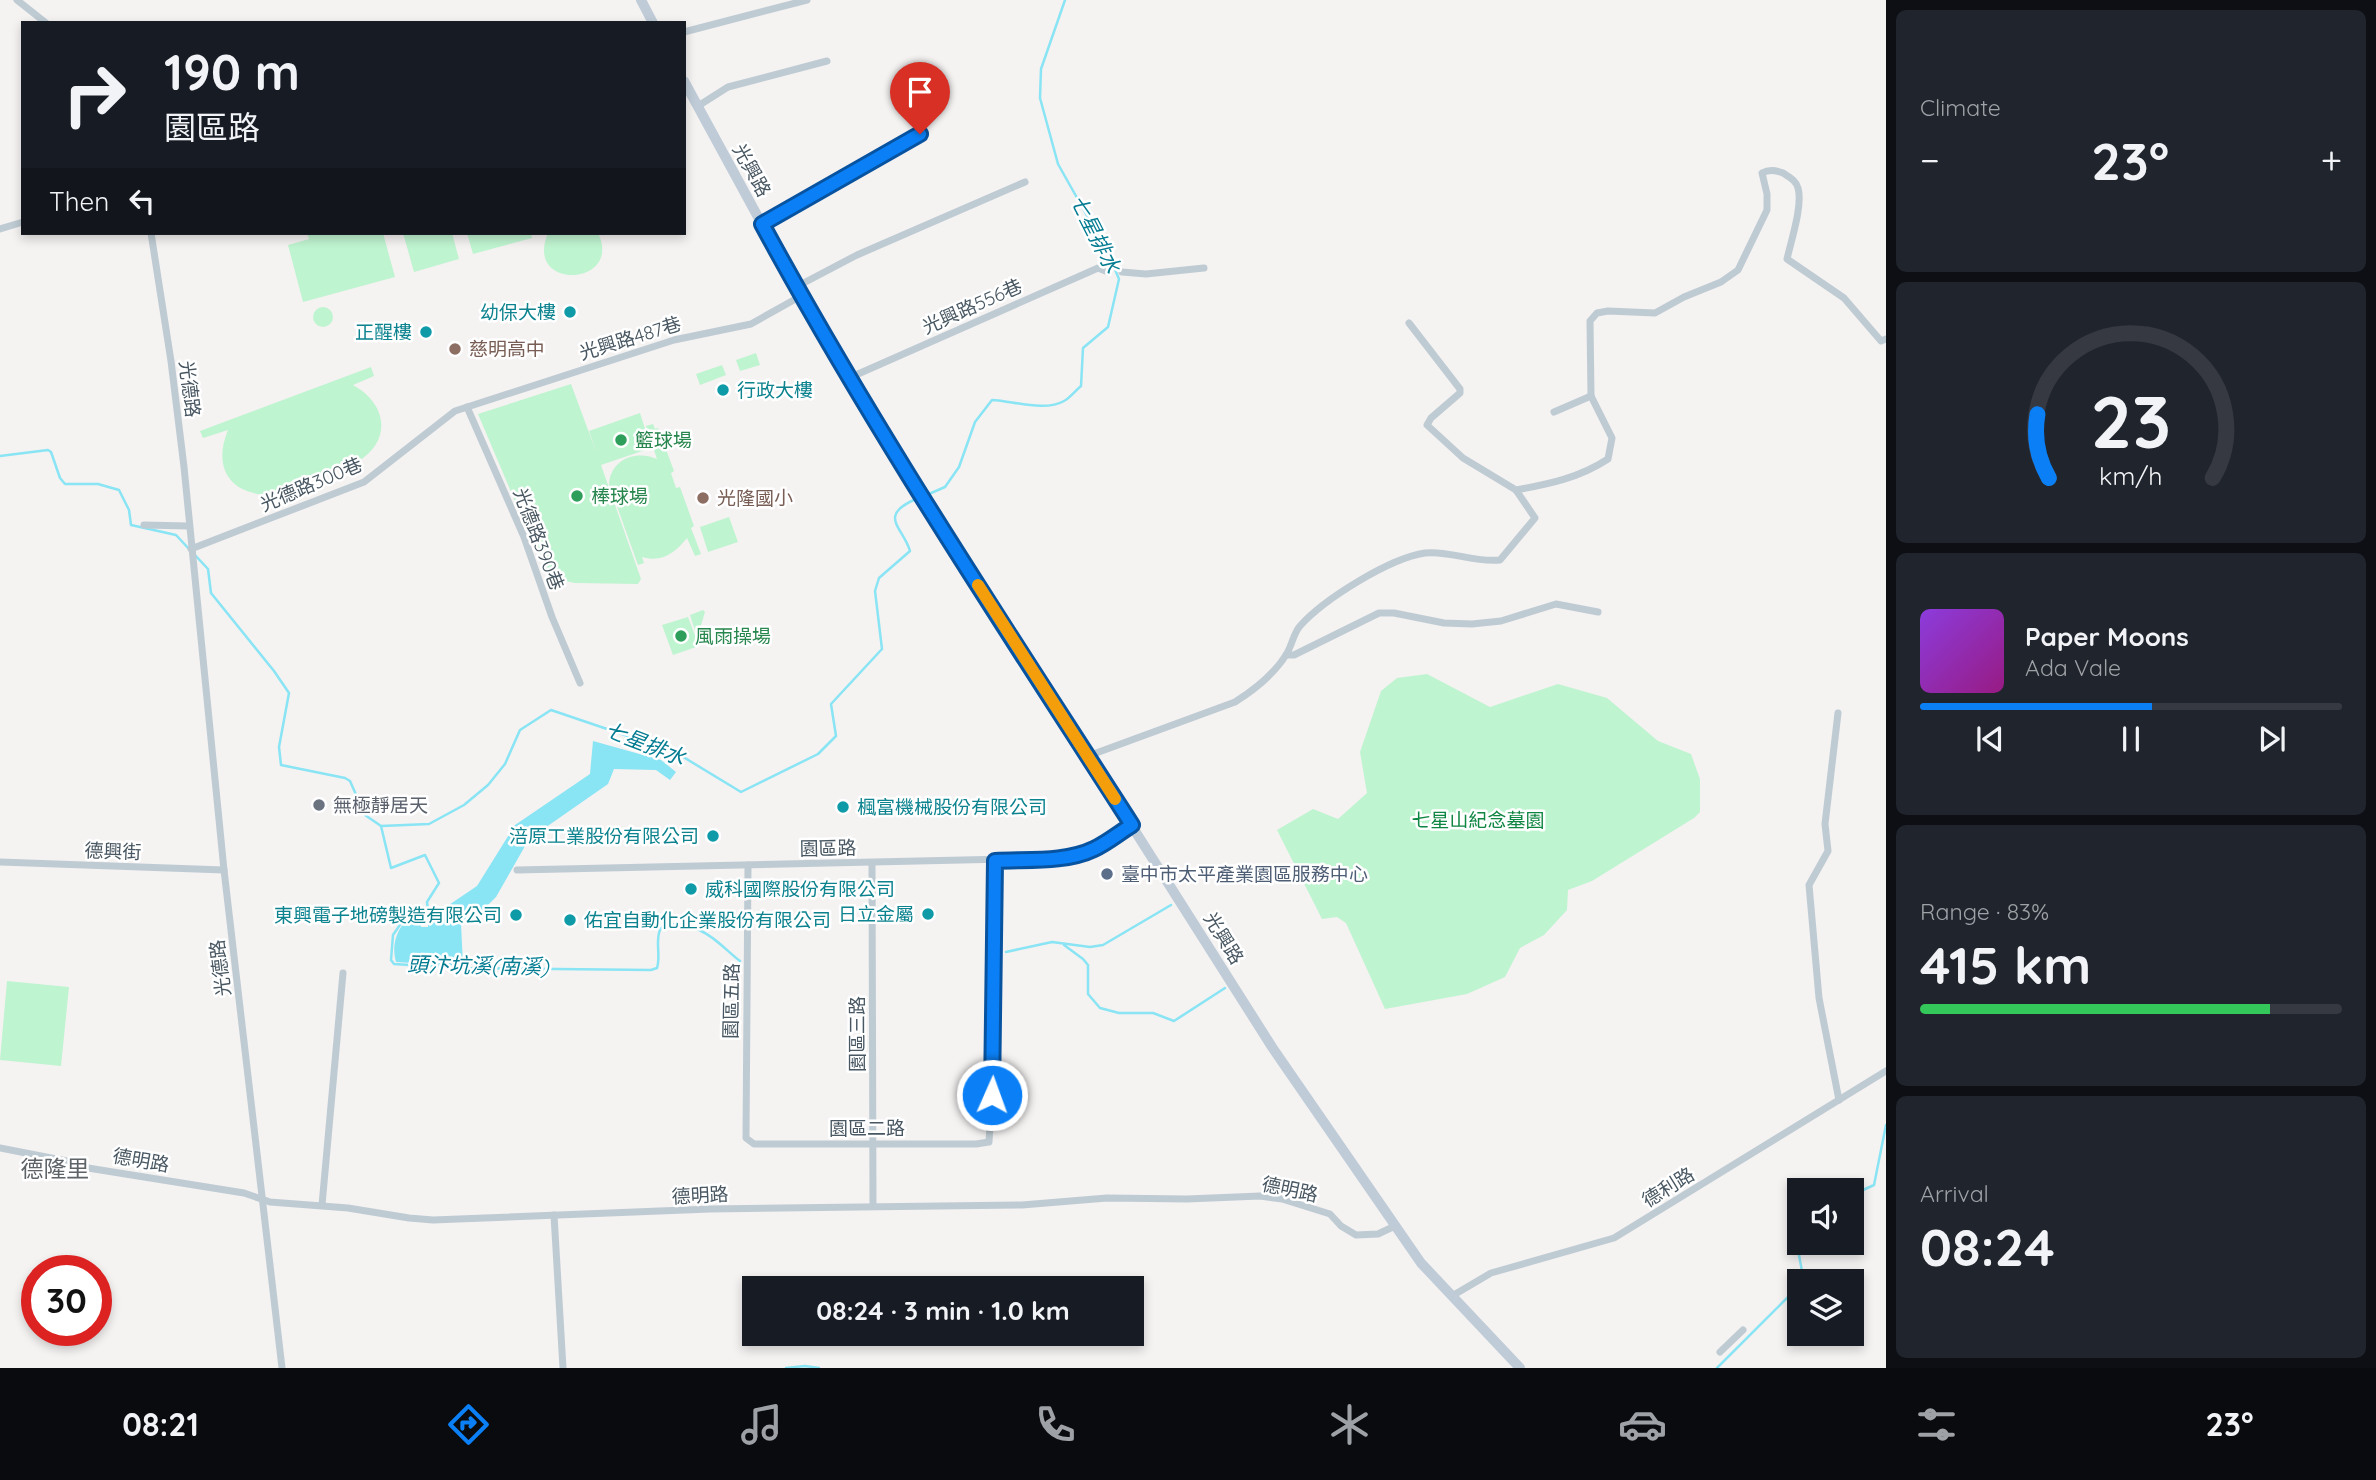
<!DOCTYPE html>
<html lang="en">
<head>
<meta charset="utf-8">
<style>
  :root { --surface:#171b24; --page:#20242c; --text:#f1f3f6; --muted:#9ea1a6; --line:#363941; --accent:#0b80f6 }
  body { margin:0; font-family:Quicksand,"Noto Sans TC",sans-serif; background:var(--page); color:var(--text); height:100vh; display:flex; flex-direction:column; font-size:26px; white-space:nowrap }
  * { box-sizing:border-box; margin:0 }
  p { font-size:23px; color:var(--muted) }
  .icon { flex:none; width:38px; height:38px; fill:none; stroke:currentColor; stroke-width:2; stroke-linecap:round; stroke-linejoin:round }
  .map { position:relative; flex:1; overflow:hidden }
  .drawer { display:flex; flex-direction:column; gap:10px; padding:10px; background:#0d0f14; width:490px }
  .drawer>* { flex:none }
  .hud { position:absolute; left:21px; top:21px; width:665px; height:214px; border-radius:0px; box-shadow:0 4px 10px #0003; background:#171b24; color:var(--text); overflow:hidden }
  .fabs { position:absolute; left:1787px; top:1178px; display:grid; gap:14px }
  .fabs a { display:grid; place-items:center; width:77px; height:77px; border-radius:0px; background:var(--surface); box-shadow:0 4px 10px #0003; font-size:35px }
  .speed { position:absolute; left:21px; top:1255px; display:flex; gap:14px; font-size:35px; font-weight:700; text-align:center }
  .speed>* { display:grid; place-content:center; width:91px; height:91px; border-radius:50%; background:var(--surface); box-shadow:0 4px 10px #0003; line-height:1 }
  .speed .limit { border:10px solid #d22; background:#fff; color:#111 }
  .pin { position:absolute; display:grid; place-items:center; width:60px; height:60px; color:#fff; margin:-72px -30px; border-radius:50% 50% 50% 0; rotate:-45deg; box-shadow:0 0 7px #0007 }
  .pin .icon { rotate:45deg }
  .me { position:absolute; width:77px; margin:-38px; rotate:2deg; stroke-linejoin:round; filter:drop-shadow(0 0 5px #0008) }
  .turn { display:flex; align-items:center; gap:24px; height:147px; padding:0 28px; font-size:32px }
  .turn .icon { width:91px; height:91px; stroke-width:2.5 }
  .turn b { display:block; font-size:49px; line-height:60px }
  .then { display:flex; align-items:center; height:66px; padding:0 28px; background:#0003; gap:14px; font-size:26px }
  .big { font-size:52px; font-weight:700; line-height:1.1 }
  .drawer .widget { flex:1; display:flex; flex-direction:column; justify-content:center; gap:10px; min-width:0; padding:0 24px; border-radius:10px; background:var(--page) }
  .drawer .dial { align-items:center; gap:0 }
  .dial svg { height:182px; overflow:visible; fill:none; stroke:var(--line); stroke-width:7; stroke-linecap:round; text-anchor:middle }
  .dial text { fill:var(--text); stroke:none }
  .song { display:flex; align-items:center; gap:21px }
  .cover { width:84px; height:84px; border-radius:10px; background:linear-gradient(135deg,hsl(270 70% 55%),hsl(310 70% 35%)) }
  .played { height:7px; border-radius:4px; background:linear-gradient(90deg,var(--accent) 55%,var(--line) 55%) }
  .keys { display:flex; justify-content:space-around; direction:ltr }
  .heat { display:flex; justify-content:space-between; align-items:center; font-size:38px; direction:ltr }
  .charge { height:10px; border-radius:5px; background:linear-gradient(90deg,#34c759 83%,var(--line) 0) }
  .trip { position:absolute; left:742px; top:1276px; width:402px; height:70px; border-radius:0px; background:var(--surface); box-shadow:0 4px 10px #0003; font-weight:700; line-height:70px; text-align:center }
  .dock { display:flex; height:112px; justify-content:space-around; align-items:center; background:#090b0e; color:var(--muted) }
  .dock .icon { width:49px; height:49px }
  .dock .current { color:var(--accent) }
  .dock b { font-size:32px; color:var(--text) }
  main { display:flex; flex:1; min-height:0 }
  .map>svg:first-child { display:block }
</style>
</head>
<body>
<main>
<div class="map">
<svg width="1886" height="1368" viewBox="0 0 1886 1368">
  <rect width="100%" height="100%" fill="#f5f2f2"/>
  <!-- green -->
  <g fill="#bff4d0">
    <polygon points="307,233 383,233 395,277 303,302 288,245 309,239"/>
    <polygon points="403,233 452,233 459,259 414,272"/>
    <polygon points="467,233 531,233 532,238 473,254"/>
    <path d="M548 233H598C624 286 523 292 548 233Z"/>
    <circle cx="323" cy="317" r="10"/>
    <polygon points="756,353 760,365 740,371 736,360"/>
    <polygon points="722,365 726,375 700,385 696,374"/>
    <path d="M371 367 374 376 353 385C386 403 393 439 359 461L269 495C228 494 213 466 228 430L203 438 200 431Z"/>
    <polygon points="571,384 597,454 589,431 640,413 651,448 601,465 641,579 638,584 575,583 555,579 537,553 478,414"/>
    <path d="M653 424 655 429 658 428 674 471 671 473 676 488 680 487 694 526 691 528 701 554 695 556 687 538C675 553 662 563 642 557L644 563 638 565 609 484C611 459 636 450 657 459L646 426Z"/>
    <polygon points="729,517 738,542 708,552 700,527"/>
    <polygon points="703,610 705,612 699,632 699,643 690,615"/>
    <polygon points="688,617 699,646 673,655 662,625"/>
    <polygon points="1427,674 1490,707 1558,684 1607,698 1658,741 1691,754 1700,779 1700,812 1694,818 1592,881 1568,890 1567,910 1544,935 1520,948 1505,977 1467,994 1385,1009 1346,923 1337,917 1322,919 1277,830 1313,809 1338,819 1367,793 1360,752 1381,691 1397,678"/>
    <polygon points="7,981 69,987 61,1066 0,1060"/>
  </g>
  <!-- water -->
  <path fill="#89e4f4" d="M593 741 661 760 676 772 670 780 656 770 614 769 608 784 529 839 496 897 477 916 461 923 463 966 396 962C392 948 395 934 404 923L421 921V927H428V921L432 916 431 912 440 911 477 886 515 825 590 774Z"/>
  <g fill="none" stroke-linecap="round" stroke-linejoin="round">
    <!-- stream -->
    <g stroke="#89e4f4" stroke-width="2.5">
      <polyline points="0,456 48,450 51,452 60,478 65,484 98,484 119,490 129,510 131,525 176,535 190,550"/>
      <path d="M922 497 945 487 959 467 975 422 992 400C1014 401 1045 412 1064 401 1070 398 1075 391 1081 386L1083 348 1108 327 1119 279 1108 253 1058 164 1040 98 1041 69 1065 0"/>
      <path d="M194 554 208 569 211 593 274 671 289 693 279 747 281 765 345 778 350 781 365 815 381 826 429 824 464 805 488 785 505 764 520 730 551 710 675 752 741 792 818 754 836 736 831 704 882 649 875 591 879 578 910 551C903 527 877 516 916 499"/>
      <path d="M381 826 391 868 425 855 439 883 427 902 429 920 404 919 393 935 391 960 394 964 457 968 651 970 657 968C661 956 655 941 660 930 666 919 692 926 701 931 715 937 728 952 740 961"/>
      <polyline points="1064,945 1083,959 1088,965 1088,994 1100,1008 1119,1013 1153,1013 1174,1021 1225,988"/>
      <polyline points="1006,952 1052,942 1090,947 1103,945 1171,905"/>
      <polyline points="1821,1190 1833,1184 1861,1191 1874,1185 1886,1125"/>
      <path d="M1799 1242C1796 1256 1804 1267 1802 1281"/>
      <polyline points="786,1368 805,1366 819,1368"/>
      <polyline points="1717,1368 1799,1286"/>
    </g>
    <!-- street -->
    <g stroke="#bfcbd3" stroke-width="7">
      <polyline points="17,0 46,23"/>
      <polyline points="684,32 807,0"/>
      <polyline points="698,106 728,87 827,61"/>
      <polyline points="762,224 920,134"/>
      <polyline points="0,229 23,222"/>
      <polyline points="151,233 171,361 184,467 224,870 282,1368"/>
      <polyline points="1122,272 1146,274 1204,268"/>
      <polyline points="796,287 857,255 1025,182"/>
      <polyline points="849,378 1098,268 1108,272"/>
      <polyline points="467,407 524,537 552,617 580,683"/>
      <polyline points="1554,412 1591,396"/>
      <path d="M1516 490C1549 484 1579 478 1608 459L1612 438 1591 396 1590 321 1597 313 1608 311 1655 313 1684 297 1721 282 1738 270 1767 210V194L1762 173C1769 169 1776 170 1783 173 1789 177 1796 180 1798 188 1803 205 1791 241 1787 259L1844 298 1881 341 1886 339"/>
      <polyline points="144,525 188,526"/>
      <polyline points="191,549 364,482 455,411 674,340 751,324 801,296"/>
      <polyline points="1286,655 1294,655 1379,613 1394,613 1444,623 1472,624 1501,621 1556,604 1598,612"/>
      <polyline points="1838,713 1825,824 1828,851 1809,885 1819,998 1839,1100"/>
      <path d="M1088 756 1235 702C1254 690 1274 674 1286 655 1292 646 1293 634 1300 626 1324 599 1390 558 1425 553 1449 550 1474 563 1500 560L1535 518 1516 490 1463 458 1427 425 1431 418 1460 393V389L1409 323"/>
      <polyline points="0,862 224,870"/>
      <polyline points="872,863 873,1206"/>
      <polyline points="748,865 746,1138 754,1144 976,1144 989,1142 993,1072 995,861"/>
      <polyline points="517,870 1053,858 1095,849 1131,825"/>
      <polyline points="0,1148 82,1164 88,1168 244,1193 270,1202 348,1208 409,1218 433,1220 710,1209 1022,1205 1107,1198 1187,1199 1260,1196 1282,1199 1330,1214 1341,1226 1356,1235 1378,1234 1395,1226"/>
      <polyline points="322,1205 343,973"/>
      <polyline points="554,1215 563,1368"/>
      <polyline points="1452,1296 1491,1273 1614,1238 1886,1071"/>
      <polyline points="1720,1352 1743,1330"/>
    </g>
    <!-- secondary -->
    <g stroke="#bfccd7" stroke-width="10">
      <polyline points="641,0 653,23"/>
      <polyline points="684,81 801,296 917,493 960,555 1272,1047 1421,1263 1520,1368"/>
    </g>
  </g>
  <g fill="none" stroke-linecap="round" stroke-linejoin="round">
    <defs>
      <path id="route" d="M920 134 762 224C874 431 1005 627 1132 825 1119 833 1107 843 1094 849 1065 863 1026 859 995 861L992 1095"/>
    </defs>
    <!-- route casing -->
    <use href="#route" stroke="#0753a0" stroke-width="18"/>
    <!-- route -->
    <use href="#route" stroke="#0b80f6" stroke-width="12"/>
    <!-- slow -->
    <polyline stroke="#f59e0b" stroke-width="12" points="978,585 1115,799"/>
  </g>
  <!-- markers -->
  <g fill="#0f9aa8" stroke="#fff" stroke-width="2.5">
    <circle cx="570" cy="312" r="7"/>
    <circle cx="426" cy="332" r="7"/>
    <circle cx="723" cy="390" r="7"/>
    <circle cx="843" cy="807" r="7"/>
    <circle cx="713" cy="836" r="7"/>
    <circle cx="691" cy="889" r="7"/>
    <circle cx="928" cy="914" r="7"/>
    <circle cx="516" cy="915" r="7"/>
    <circle cx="570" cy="920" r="7"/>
  </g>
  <g fill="#8d6e63" stroke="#fff" stroke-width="2.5">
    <circle cx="455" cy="349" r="7"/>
    <circle cx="703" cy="498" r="7"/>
  </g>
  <g fill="#2e9e5b" stroke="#fff" stroke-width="2.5">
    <circle cx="621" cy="440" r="7"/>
    <circle cx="577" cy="496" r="7"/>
    <circle cx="681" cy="636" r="7"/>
  </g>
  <circle fill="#6b7280" stroke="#fff" stroke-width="2.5" cx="319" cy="805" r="7"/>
  <circle fill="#5c6f8a" stroke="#fff" stroke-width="2.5" cx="1107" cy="874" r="7"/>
  <g text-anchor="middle" stroke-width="5" stroke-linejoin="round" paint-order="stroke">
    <!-- street labels -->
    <g font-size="19" fill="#485762" stroke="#fff">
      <text transform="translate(752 170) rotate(61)" y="7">光興路</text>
      <text transform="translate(972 306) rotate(-24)" y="7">光興路556巷</text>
      <text transform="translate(630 338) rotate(-17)" y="7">光興路487巷</text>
      <text transform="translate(190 389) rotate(83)" y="7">光德路</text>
      <text transform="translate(311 484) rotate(-23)" y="7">光德路300巷</text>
      <text transform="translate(539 539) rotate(69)" y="7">光德路390巷</text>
      <text transform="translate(828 848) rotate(-1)" y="7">園區路</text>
      <text transform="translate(113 851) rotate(2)" y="7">德興街</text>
      <text transform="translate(1224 938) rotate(58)" y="7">光興路</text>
      <text transform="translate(220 968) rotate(-97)" y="7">光德路</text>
      <text transform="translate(731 1001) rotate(-89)" y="7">園區五路</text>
      <text transform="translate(857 1034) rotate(-90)" y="7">園區三路</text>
      <text x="867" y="1135">園區二路</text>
      <text transform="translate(141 1160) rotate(10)" y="7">德明路</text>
      <text transform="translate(1668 1187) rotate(-32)" y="7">德利路</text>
      <text transform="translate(1290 1189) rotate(12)" y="7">德明路</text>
      <text transform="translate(700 1195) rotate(-3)" y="7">德明路</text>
    </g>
    <!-- culture labels -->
    <g font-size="19" fill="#0d838f" stroke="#fff" text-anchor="end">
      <text x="556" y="319">幼保大樓</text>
      <text x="412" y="339">正醒樓</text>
      <text x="737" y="397" text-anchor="start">行政大樓</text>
      <text x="857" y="814" text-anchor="start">楓富機械股份有限公司</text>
      <text x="699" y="843">涪原工業股份有限公司</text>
      <text x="705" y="896" text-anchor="start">威科國際股份有限公司</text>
      <text x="914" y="921">日立金屬</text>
      <text x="502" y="922">東興電子地磅製造有限公司</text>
      <text x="584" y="927" text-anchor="start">佑宜自動化企業股份有限公司</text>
    </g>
    <!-- education labels -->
    <g font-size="19" fill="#785e54" stroke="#fff" text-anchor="start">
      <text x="469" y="356">慈明高中</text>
      <text x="717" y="505">光隆國小</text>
    </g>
    <!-- leisure labels -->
    <g font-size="19" fill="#27864d" stroke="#fff" text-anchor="start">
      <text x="635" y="447">籃球場</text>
      <text x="591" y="503">棒球場</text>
      <text x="695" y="643">風雨操場</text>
    </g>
    <!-- worship labels -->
    <g font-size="19" fill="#5b616d" stroke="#fff" text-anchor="start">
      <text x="333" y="812">無極靜居天</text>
    </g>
    <!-- park labels -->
    <g font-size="19" fill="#108643" stroke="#fff">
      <text x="1478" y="827">七星山紀念墓園</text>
    </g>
    <!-- service labels -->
    <g font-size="19" fill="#4e5e75" stroke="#fff" text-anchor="start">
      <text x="1121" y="881">臺中市太平產業園區服務中心</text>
    </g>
    <!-- water labels -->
    <g font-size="21" font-style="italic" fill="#047c92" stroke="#fff">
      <text transform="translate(1095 234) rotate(63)" y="7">七星排水</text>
      <text transform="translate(645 744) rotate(21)" y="7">七星排水</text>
      <text transform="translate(478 966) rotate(1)" y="7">頭汴坑溪(南溪)</text>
    </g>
    <!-- quarter labels -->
    <g font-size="23" fill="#5e6368" stroke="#fff">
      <text x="55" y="1177">德隆里</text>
    </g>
  </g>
</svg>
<div class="fabs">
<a><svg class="icon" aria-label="sound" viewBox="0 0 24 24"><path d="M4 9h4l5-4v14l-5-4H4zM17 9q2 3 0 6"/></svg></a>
<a><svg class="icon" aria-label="layers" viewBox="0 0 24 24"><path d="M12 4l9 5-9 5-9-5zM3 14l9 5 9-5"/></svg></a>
</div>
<div class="speed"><div class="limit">30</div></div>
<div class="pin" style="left:920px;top:134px;background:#d93025"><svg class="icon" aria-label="arrive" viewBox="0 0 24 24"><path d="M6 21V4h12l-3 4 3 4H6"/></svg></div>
<svg class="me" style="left:992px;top:1095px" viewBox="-20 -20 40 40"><circle r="17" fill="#0b80f6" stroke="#fff" stroke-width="3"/><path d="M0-11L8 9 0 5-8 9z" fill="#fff"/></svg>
<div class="trip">08:24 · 3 min · 1.0 km</div>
<div class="hud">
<div class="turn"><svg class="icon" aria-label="right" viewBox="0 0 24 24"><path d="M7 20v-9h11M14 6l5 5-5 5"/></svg><div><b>190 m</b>園區路</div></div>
<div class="then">Then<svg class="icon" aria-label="left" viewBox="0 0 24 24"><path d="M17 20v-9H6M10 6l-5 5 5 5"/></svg></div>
</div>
</div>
<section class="drawer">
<div class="widget"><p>Climate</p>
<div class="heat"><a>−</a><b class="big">23°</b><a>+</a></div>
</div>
<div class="widget dial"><svg viewBox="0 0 100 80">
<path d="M14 69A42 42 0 1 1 86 69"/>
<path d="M14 69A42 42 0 0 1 9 41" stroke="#0b80f6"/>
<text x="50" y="56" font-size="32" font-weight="700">23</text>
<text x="50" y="72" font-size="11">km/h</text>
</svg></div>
<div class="widget">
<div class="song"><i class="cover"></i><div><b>Paper Moons</b><p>Ada Vale</p></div></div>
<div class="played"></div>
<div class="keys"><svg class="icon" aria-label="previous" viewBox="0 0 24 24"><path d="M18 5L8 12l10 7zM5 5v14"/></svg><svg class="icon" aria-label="pause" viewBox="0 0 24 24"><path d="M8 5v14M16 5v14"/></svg><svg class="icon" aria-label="next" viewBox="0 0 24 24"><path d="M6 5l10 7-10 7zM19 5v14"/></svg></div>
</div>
<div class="widget"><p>Range · 83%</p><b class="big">415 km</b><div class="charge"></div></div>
<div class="widget"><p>Arrival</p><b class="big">08:24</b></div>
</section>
</main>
<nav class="dock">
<b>08:21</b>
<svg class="icon current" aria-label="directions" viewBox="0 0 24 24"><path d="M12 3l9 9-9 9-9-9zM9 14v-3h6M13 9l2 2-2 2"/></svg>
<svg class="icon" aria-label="music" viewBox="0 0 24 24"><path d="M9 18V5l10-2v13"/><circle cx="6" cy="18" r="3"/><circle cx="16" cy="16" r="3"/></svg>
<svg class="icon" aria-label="phone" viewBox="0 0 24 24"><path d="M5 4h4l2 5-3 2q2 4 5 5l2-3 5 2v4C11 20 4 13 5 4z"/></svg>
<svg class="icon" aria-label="climate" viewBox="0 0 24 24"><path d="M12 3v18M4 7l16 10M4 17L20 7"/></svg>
<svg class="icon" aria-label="car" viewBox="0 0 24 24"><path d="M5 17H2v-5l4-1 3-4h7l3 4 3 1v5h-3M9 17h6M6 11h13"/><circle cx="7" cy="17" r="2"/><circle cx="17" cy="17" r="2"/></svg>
<svg class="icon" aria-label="filters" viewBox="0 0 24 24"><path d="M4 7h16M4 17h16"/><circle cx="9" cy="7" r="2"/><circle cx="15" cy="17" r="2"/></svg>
<b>23°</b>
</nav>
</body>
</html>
